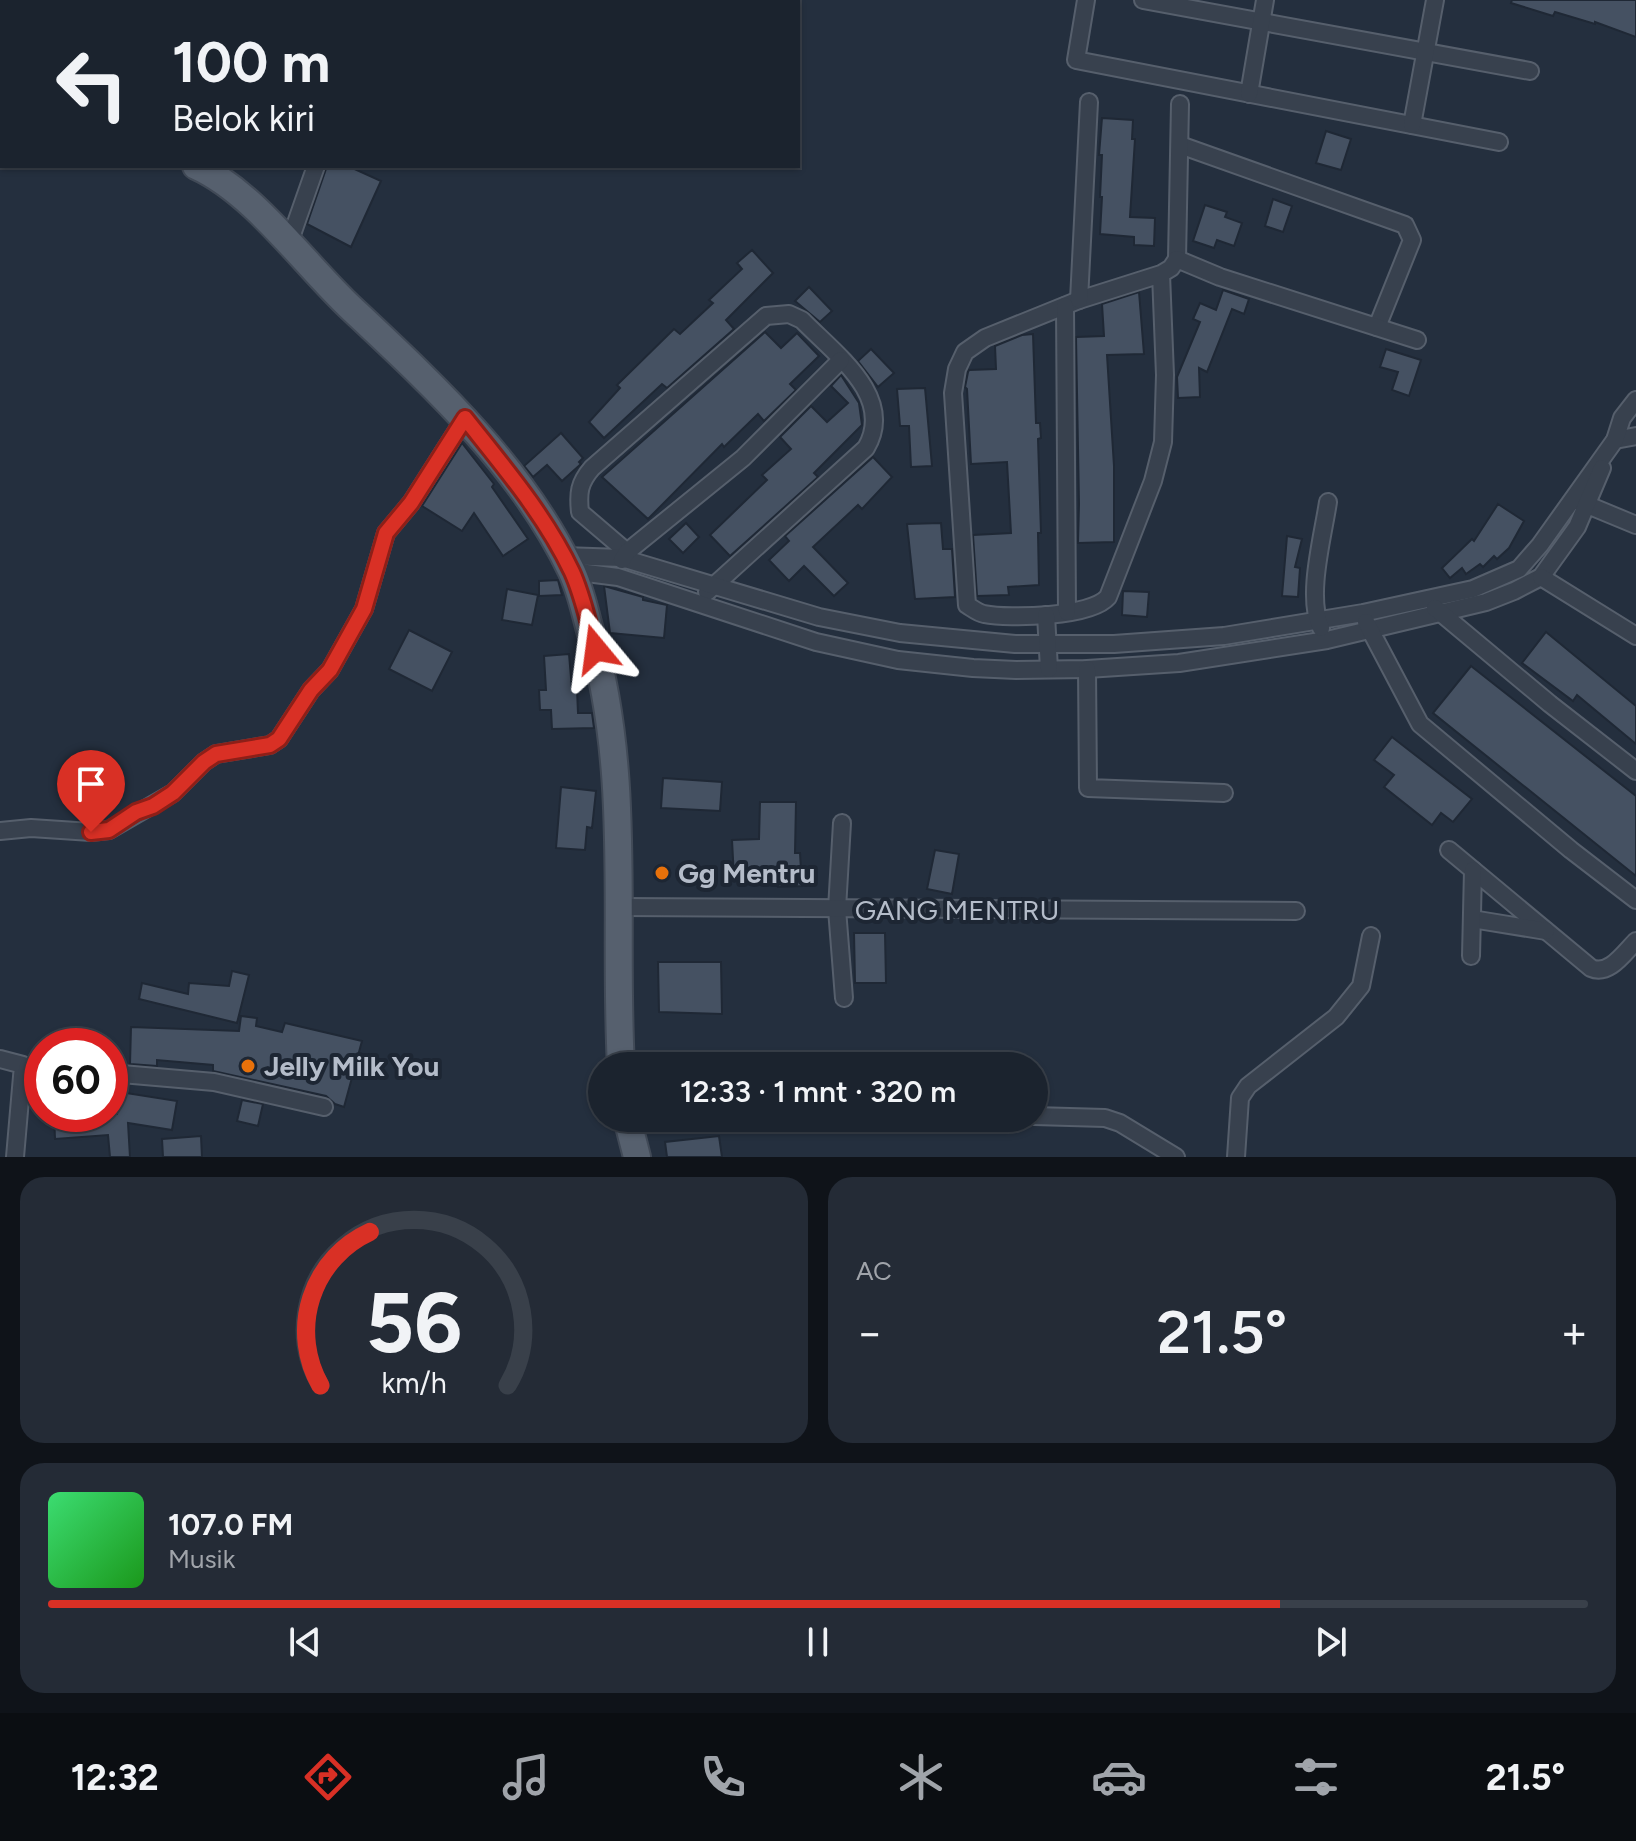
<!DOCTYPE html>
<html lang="id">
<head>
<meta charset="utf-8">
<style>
  :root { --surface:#1b232e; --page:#242b36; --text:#f1f3f6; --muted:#a0a4aa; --line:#39404a; --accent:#d93025 }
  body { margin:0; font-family:Figtree,sans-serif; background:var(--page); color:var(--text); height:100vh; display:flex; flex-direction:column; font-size:30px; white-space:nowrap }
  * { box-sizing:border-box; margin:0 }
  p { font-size:26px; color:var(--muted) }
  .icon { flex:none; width:44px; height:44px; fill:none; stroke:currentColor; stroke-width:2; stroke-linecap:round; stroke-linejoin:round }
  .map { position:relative; height:1157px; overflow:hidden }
  .side { display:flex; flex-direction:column; gap:20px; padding:20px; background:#0f1319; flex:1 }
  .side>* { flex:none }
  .banner { position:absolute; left:0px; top:0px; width:800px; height:168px; box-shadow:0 2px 6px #0004,0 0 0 2px var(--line); background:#1b232e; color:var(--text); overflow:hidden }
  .speed { position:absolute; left:24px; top:1028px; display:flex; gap:16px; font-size:40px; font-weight:700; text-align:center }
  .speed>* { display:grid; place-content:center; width:104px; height:104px; border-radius:50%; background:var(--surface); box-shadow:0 2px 6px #0004,0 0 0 2px var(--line); line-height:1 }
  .speed .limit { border:12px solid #d22; background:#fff; color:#111 }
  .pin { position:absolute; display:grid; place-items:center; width:68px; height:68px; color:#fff; margin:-82px -34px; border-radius:50% 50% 50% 0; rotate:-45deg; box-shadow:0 0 8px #0007 }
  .pin .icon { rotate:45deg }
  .me { position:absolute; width:88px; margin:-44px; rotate:344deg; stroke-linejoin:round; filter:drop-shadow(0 0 6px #0008) }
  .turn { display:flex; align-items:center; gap:28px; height:168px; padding:0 40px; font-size:36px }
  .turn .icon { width:104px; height:104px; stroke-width:2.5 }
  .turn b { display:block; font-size:56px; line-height:68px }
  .big { font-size:60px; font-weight:600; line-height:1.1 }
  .side .card { flex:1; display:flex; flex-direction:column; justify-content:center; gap:12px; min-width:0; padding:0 28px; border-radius:24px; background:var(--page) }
  .side .dial { align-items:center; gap:0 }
  .dial svg { height:208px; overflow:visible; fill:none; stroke:var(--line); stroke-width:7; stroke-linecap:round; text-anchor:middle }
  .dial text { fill:var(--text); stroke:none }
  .song { display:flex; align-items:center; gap:24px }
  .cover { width:96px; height:96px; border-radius:12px; background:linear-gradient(135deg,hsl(140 70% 55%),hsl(120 70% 35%)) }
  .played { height:8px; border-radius:4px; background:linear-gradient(90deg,var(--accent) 80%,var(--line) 80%) }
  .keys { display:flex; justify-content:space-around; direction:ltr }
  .heat { display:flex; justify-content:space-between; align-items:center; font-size:44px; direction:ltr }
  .side .tiles { flex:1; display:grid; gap:20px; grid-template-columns:1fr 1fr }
  .card:last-child { grid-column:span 2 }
  .trip { position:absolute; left:588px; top:1052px; width:460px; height:80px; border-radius:40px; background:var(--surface); box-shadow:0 2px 6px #0004,0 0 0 2px var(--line); font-weight:600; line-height:80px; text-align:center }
  .menu { display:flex; height:128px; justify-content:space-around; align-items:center; background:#0b0e12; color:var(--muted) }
  .menu .icon { width:56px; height:56px }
  .menu .active { color:var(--accent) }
  .menu b { font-size:36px; color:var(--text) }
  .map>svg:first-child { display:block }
</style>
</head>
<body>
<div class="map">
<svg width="1636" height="1157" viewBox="0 0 1636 1157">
  <rect width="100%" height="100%" fill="#242f3e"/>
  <!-- building -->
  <g fill="#455162" stroke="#1f2835" stroke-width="2">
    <polygon points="1512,0 1636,0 1636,37 1595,22 1595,24 1555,12 1553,16 1511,3"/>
    <polygon points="1102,118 1133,120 1132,139 1135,139 1130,217 1155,218 1154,246 1134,245 1134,237 1100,234 1102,197 1100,197 1102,155 1099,155"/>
    <polygon points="1326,131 1351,139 1341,170 1316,163"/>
    <polygon points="327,166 348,166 381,181 351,247 307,224"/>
    <polygon points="1273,199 1292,206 1283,232 1265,226"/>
    <polygon points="1205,205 1227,212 1225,217 1242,223 1234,246 1217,240 1214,248 1193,241"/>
    <polygon points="752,250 773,273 726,320 734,329 667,388 662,384 604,438 589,422 620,388 617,385 674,329 680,334 713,303 709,300 742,269 737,263"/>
    <polygon points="809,287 832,311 820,322 795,301"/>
    <polygon points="1223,290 1249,299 1244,314 1232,309 1207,372 1199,368 1200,397 1178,398 1177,377 1200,322 1193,319 1200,303 1216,310"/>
    <polygon points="1139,292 1144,354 1107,355 1114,466 1114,542 1078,543 1079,504 1076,337 1104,336 1102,304"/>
    <polygon points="765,332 781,348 797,333 819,356 790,384 796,390 764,421 758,414 724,447 722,444 648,519 602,477"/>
    <polygon points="1033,334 1036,423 1040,423 1041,438 1038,439 1041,533 1038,533 1039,585 1008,587 1009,595 977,596 973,535 1011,533 1007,462 971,464 967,389 965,387 968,372 969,370 996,369 995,346 1022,335"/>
    <polygon points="871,349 894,373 878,387 858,361"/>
    <polygon points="1386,349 1421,360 1409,396 1392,390 1398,372 1380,367"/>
    <polygon points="841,375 859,403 862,425 814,473 818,477 730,556 710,535 767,480 762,475 791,449 780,437 811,406 827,422 848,403 831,386"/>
    <polygon points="925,388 932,466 911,467 909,426 900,426 897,389"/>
    <polygon points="561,433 583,458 579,462 581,464 562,481 547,465 533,477 524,466"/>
    <polygon points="462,443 494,484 492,487 528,539 503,556 474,513 462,531 422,506"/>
    <polygon points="873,457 892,477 862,509 858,505 813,547 848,583 834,596 804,566 789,581 769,560 789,541 785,536"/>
    <polygon points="1498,504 1524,521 1509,548 1497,559 1494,556 1483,567 1480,564 1466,574 1462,568 1450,578 1442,568 1472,539 1474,541"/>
    <polygon points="686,523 699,537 683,553 669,539"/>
    <polygon points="941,523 943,549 952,549 955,597 915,599 907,524"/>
    <polygon points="1287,536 1302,539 1295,567 1300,568 1298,597 1282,596"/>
    <polygon points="558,580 562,595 539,596 539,581"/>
    <polygon points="604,586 643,597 643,600 667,605 664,638 610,633"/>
    <polygon points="507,589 538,595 532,625 502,620"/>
    <polygon points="1123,591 1149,592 1147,617 1122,615"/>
    <polygon points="409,630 452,652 432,691 389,669"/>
    <polygon points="1546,632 1636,706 1636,744 1577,695 1573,701 1522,663"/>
    <polygon points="569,654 572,689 577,689 578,713 592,713 594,728 552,729 551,710 540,710 539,690 546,690 544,656"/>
    <polygon points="1471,666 1636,796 1636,876 1433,713"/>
    <polygon points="1392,737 1472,799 1453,822 1441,813 1432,825 1384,787 1394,775 1374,760"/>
    <polygon points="663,778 722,782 720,811 661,808"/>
    <polygon points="561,787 596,791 592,828 587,827 585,850 556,848"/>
    <polygon points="760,802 796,802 795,853 800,853 802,886 778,887 777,878 734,878 732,840 759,839"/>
    <polygon points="935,850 959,854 952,894 927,889"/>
    <polygon points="854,933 885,933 886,983 855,983"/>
    <polygon points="658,962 721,962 722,1014 659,1012"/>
    <polygon points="232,971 249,975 237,1023 139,999 142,983 188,994 189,983 229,986"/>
    <polygon points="241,1016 257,1018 256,1026 282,1032 285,1023 362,1041 344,1107 335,1104 326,1096 213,1071 213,1065 157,1060 157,1066 130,1064 131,1027 239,1031"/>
    <polygon points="120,1092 177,1101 172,1130 128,1123 130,1157 110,1157 108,1135 55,1139 54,1114 117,1114"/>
    <polygon points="242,1100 263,1104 258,1126 237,1121"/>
    <polygon points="201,1136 202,1157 163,1157 162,1139"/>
    <polygon points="719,1136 722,1157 667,1157 665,1142"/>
  </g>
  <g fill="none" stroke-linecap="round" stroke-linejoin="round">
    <defs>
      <g id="minor">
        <polyline points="652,0 652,2"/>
        <polyline points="1086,0 1076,60 1499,142"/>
        <polyline points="1143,0 1530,71"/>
        <polyline points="461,2 462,0"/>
        <polyline points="1249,94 1265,0"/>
        <polyline points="1412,125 1435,0"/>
        <polyline points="1180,145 1405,225 1412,240 1377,327"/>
        <polyline points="289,243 316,166"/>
        <polyline points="1177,259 1180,104"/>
        <path d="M1161 274 1165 375 1163 442 1153 481 1108 597C1091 617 1010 619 984 614 978 613 972 608 967 605L953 393 957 369 965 352 985 338 1079 300 1161 274 1171 268 1177 259 1220 277 1417 340"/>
        <polyline points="1079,300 1089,102"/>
        <polyline points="1065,306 1067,612"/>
        <polyline points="1615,440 1636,436"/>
        <polyline points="1578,501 1636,525"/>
        <path d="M627 552 580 512C578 493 579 483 592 468L766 316 789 314 802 320C835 354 896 397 866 448L707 592"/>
        <polyline points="563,556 622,558 819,617 900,633 1015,644 1114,644 1224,636 1363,613 1473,589 1519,569 1540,545 1615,440 1622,418 1636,400"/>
        <polyline points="622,560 627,552 743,458 841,360"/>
        <polyline points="571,571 618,577 816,642 898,660 973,668 1016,670 1087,669 1179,663 1327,640 1486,602 1514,591 1541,577 1577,527 1602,468"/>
        <polyline points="1541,577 1636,636"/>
        <polyline points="1435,608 1550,704 1636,771"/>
        <polyline points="1046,615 1049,669"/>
        <polyline points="1366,622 1420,724 1571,850 1636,900"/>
        <path d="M1321 628C1306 597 1323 536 1328 502"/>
        <polyline points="1087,669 1088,788 1224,793"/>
        <polyline points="842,823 837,909 844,998"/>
        <polyline points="0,831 31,828 91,832 109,830 173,793 204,762 216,754 270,745 279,739 311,690 330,670 364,609 386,533 411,503 465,418"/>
        <path d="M1449 850 1591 968C1609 976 1624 953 1636 941"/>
        <polyline points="618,907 1296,911"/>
        <polyline points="1472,919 1546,931"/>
        <polyline points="1471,956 1473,870"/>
        <polyline points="0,1059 23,1065 15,1157"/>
        <polyline points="110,1073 214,1082 324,1107"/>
        <polyline points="1034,1116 1105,1118 1120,1123 1176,1157"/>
        <polyline points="1236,1157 1240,1098 1248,1086 1336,1017 1361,986 1371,936"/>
      </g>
      <polyline id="tertiary" points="71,2 72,0"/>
      <g id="primary">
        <polyline points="0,144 2,144"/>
        <path d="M196 166C254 192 304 264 351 308 434 386 521 466 571 570 581 590 585 613 591 634 632 774 613 922 621 1066"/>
        <polyline points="627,1118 637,1157"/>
      </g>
    </defs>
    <!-- minor casing -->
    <use href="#minor" stroke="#565f6c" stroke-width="20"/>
    <!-- tertiary casing -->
    <use href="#tertiary" stroke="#565f6c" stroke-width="24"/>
    <!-- primary casing -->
    <use href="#primary" stroke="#414a57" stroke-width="30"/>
    <!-- minor -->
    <use href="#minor" stroke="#38414e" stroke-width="16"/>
    <!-- tertiary -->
    <use href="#tertiary" stroke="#38414e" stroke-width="20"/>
    <!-- primary -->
    <use href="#primary" stroke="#56606e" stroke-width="26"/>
  </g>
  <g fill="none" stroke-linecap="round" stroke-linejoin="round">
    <defs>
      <path id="route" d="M91 832 109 830 136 812 153 806 173 793 204 762 216 754 270 745 279 739 311 690 330 670 364 609 386 533 411 503 465 418C503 466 545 515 572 572 583 596 588 623 596 649"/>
    </defs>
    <!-- route casing -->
    <use href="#route" stroke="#8d1f18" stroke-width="20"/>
    <!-- route -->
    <use href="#route" stroke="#d93025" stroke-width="14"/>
  </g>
  <!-- markers -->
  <g fill="#e8710a" stroke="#1d2633" stroke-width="3">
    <circle cx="662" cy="873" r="8"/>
    <circle cx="248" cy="1066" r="8"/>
  </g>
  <g text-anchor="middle" stroke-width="8" stroke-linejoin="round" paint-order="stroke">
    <!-- poi labels -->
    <g font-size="28" font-weight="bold" fill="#b4bcc9" stroke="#1d2633" text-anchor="start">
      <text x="678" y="883">Gg Mentru</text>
      <text x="264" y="1076">Jelly Milk You</text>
    </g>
    <!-- street labels -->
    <g font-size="28" fill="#b4bcc9" stroke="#1d2633">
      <text x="957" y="920">GANG MENTRU</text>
    </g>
  </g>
</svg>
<div class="speed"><div class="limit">60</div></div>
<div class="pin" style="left:91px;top:832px;background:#d93025"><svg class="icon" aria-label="arrive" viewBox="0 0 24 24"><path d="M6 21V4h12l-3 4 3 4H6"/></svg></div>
<svg class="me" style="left:596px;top:649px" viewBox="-20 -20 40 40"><path d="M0-17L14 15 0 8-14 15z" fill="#d93025" stroke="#fff" stroke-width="4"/></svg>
<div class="trip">12:33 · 1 mnt · 320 m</div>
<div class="banner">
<div class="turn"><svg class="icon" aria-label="left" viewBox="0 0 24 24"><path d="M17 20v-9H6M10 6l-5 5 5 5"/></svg><div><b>100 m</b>Belok kiri</div></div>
</div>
</div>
<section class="side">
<div class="tiles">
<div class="card dial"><svg viewBox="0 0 100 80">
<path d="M14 69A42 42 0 1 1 86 69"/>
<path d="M14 69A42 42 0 0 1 33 10" stroke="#d93025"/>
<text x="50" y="56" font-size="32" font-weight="700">56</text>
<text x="50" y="72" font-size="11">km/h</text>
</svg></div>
<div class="card"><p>AC</p>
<div class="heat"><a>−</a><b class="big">21.5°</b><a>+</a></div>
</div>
<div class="card">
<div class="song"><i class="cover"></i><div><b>107.0 FM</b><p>Musik</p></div></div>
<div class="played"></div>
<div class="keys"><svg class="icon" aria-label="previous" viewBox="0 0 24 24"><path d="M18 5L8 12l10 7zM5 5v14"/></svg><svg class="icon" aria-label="pause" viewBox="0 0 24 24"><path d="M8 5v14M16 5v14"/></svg><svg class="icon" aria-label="next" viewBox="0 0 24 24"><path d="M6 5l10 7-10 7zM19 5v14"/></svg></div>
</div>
</div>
</section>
<nav class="menu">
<b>12:32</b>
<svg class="icon active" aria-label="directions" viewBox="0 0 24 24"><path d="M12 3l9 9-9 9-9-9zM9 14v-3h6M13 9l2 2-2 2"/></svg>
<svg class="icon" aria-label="music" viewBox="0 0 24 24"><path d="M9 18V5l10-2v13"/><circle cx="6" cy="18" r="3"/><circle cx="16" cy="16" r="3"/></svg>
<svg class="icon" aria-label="phone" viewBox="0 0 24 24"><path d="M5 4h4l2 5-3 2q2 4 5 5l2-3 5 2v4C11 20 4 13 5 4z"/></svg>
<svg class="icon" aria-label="climate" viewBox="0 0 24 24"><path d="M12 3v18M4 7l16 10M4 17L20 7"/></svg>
<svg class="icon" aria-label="car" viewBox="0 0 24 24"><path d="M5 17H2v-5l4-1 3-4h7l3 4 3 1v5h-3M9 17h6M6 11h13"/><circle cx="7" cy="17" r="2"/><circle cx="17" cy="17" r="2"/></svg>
<svg class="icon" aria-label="filters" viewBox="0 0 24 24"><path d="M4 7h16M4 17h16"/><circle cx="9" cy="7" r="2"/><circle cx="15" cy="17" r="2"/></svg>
<b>21.5°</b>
</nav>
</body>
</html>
